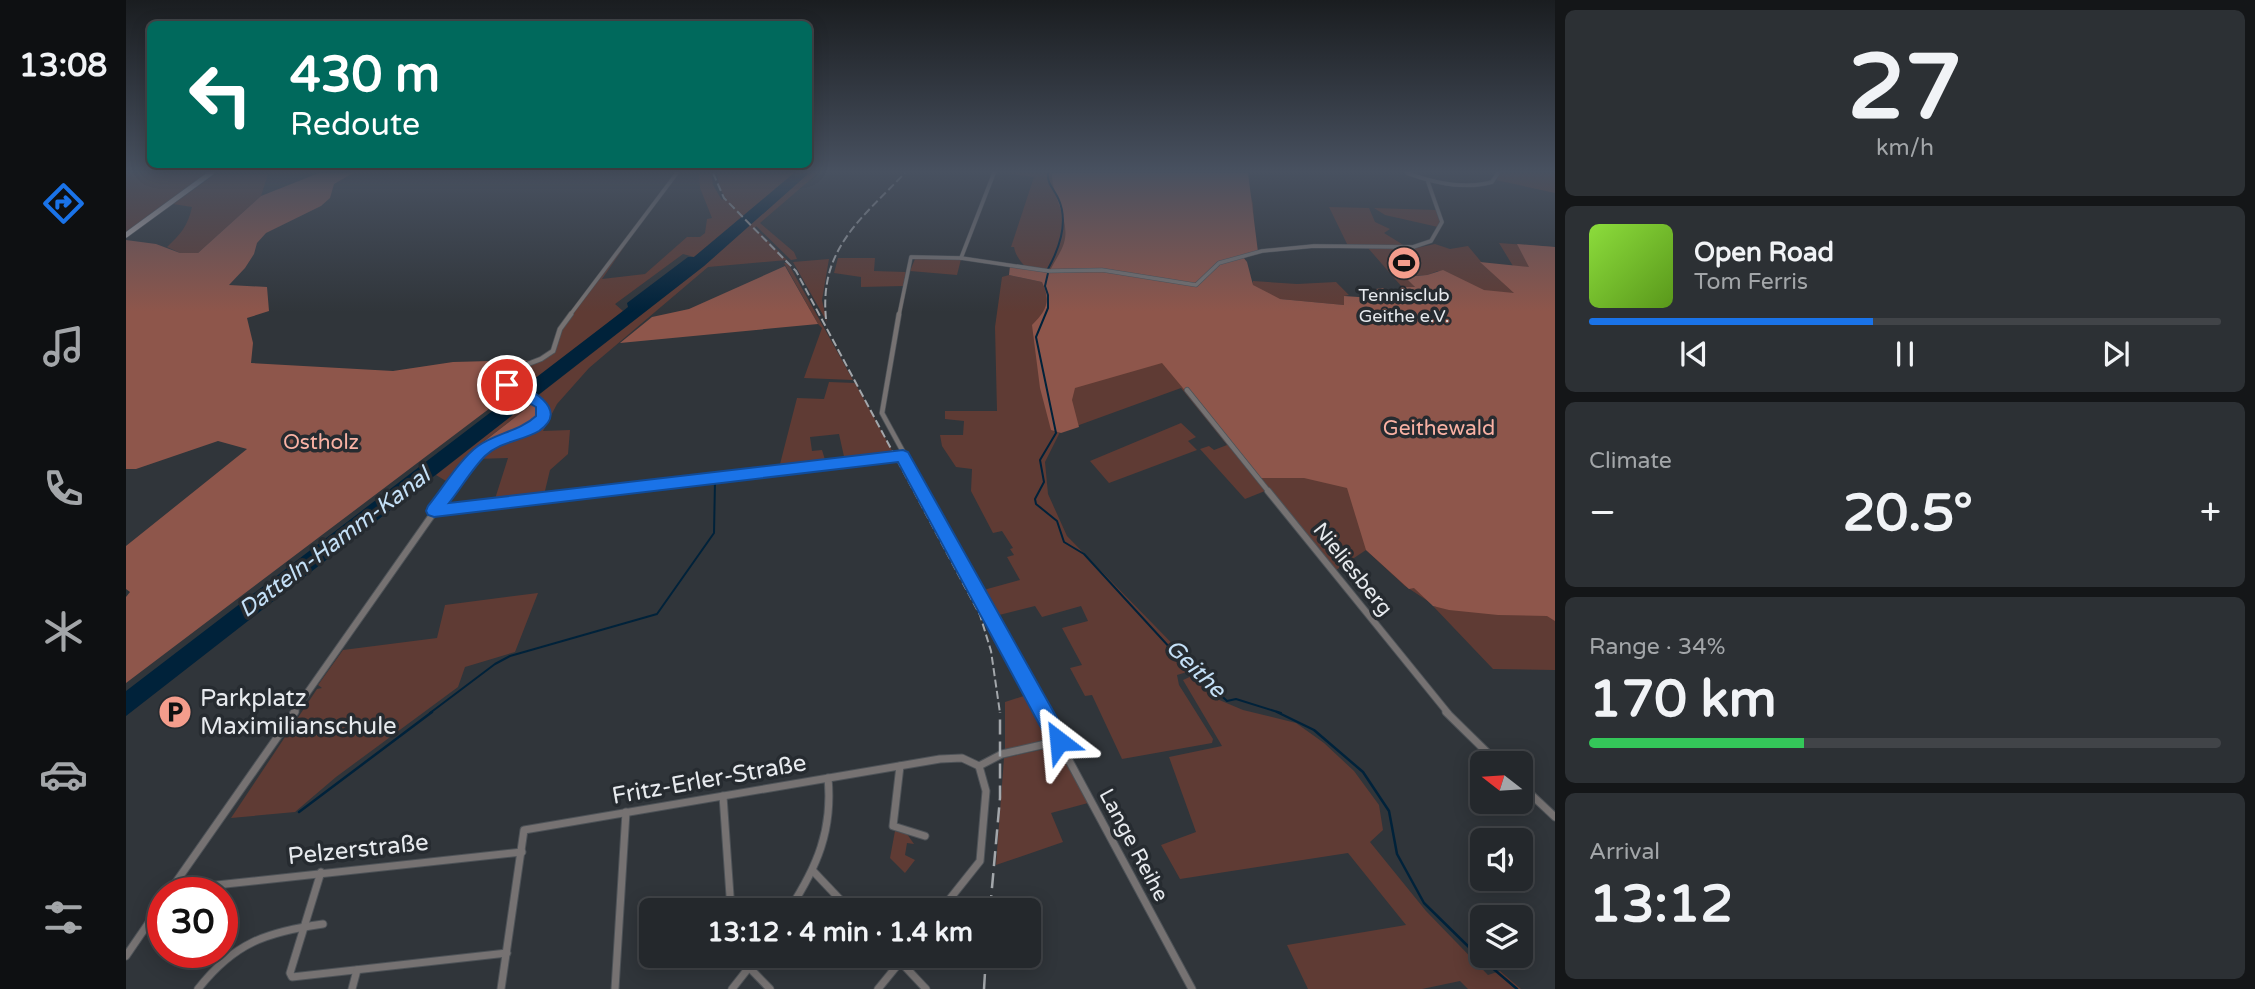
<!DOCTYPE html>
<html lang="en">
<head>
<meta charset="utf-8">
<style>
  :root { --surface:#24282c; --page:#2c3034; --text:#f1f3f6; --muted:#a3a6a9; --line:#414448; --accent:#1a73e8 }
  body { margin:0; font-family:"Varela Round",sans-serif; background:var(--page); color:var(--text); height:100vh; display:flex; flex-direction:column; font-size:26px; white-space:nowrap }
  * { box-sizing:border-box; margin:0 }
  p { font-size:23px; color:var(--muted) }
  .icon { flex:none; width:38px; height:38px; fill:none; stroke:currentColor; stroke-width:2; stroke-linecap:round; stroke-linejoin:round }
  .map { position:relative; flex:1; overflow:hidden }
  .details { display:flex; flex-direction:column; gap:10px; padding:10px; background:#141618; width:700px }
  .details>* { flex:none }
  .banner { position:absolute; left:21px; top:21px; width:665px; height:147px; border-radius:10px; box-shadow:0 4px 18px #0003,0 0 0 2px var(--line); background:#00695c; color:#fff; overflow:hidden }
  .needle { width:46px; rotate:287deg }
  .controls { position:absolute; left:1344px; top:751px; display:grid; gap:14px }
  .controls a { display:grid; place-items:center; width:63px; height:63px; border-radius:10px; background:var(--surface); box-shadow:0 4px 18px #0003,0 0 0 2px var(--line); font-size:35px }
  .speed { position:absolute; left:21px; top:877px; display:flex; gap:14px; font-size:35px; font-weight:700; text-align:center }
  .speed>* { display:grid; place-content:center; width:91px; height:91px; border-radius:50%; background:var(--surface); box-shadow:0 4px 18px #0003,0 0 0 2px var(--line); line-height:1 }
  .speed .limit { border:10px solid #d22; background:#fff; color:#111 }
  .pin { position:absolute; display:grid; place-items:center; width:60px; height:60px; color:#fff; margin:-30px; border:4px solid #fff; border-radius:50%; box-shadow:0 2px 7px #0007 }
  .me { position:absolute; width:77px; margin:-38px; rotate:331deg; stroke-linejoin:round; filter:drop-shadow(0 0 5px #0008) }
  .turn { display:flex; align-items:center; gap:24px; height:147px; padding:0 28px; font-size:32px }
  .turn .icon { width:91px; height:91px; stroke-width:2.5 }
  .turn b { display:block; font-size:49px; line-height:60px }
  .big { font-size:52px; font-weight:700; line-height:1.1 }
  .details .tile { flex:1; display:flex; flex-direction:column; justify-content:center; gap:10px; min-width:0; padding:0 24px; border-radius:10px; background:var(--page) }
  .details .dial { align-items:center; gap:0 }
  .dial b { font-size:91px; line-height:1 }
  .song { display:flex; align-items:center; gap:21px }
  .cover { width:84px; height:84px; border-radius:10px; background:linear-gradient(135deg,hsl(90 70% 55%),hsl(90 70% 35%)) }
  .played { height:7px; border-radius:4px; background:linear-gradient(90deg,var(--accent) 45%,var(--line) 45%) }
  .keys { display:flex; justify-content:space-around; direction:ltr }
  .heat { display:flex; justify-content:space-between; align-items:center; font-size:38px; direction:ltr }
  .charge { height:10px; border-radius:5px; background:linear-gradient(90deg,#34c759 34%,var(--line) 0) }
  .trip { position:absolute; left:513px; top:898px; width:402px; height:70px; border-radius:10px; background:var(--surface); box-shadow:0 4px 18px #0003,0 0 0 2px var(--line); font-weight:700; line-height:70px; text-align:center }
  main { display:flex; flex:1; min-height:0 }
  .dock { display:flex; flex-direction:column; width:126px; justify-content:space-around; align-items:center; background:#0e1012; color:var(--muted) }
  .dock .icon { width:49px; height:49px }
  .dock .current { color:var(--accent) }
  .dock b { font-size:32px; color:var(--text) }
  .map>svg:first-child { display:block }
</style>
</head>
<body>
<main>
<nav class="dock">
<b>13:08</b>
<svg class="icon current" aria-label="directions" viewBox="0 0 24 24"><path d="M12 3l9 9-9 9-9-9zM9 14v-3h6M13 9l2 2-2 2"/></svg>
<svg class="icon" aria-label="music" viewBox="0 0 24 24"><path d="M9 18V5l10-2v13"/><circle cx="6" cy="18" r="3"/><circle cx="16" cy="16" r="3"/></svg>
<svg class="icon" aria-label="phone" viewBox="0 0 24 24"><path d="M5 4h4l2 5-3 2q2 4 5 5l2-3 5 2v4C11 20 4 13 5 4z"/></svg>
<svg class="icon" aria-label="climate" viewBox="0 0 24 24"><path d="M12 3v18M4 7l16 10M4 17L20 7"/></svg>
<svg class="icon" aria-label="car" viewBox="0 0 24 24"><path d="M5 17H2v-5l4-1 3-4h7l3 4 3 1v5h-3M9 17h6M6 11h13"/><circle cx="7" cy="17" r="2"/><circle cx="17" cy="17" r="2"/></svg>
<svg class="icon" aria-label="filters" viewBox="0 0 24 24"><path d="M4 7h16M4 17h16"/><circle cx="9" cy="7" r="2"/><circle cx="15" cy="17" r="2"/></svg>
</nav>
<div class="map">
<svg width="1429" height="989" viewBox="0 0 1429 989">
  <rect width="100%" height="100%" fill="#30353a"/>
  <!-- green -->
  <g fill="#5f3b34">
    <polygon points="0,173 83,173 0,232"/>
    <polygon points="573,173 585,173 587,185 596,200 599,197 594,189 591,173 668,173 568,257 557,254 489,304 497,311 395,391 384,386 383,377 386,372 427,353 436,328 507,234 476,279 519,274 561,237 574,237 579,233 581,219 586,218 574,188"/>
    <path d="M683 173H692L634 223 668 252 671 259 665 260 630 226 629 228 661 260 582 267 463 368 431 404 417 431 444 430 442 454 424 470 418 495 368 502 382 458 349 459C356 454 364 446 372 442 389 432 424 433 421 405L410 397 578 266Z"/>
    <path d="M879 173H1119L1127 204 1129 251 1133 254 1118 258 1126 285 1127 281 1171 284 1210 282 1223 295 1218 296V305L1154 299 1149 303 1346 314 1312 271 1301 275 1280 276 1289 287H1276L1242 248H1290L1309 244 1324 249 1342 246 1357 264 1387 266 1373 243 1429 247V670L1367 669 1307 606 1311 607 1279 586 1240 550 1207 572 1133 483 1139 491 1119 499 1074 449 1083 446 1088 450 1101 445 1055 388 934 432 919 462 922 494 941 536 1071 669 1051 675 1053 685 1087 739 1086 743 996 759 966 695 959 696 944 668 956 665 936 628 962 621 955 606 916 617 909 606 869 616 854 591 894 580 881 557 888 555 884 549 887 548 876 531 867 533 845 491 846 469 830 467 816 446 814 435H837L838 421 819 419V411H871L869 327 876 277 883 275 916 282 922 296C918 275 892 269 888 247H885L908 177Z"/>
    <polygon points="1374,173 1429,173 1429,193 1370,180"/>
    <path d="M90 174H142L135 196 72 253H54L41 247C54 235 62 226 66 207L47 204Z"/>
    <polygon points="1203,207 1243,208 1249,222 1264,229 1258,233 1279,246 1222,246"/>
    <polygon points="1248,208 1310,210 1315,222 1312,227 1259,215"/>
    <polygon points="712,258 749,258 748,271 780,272 777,286 735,287 735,277 708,273"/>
    <polygon points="703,259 696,300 701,322 667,262"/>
    <polygon points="789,259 835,259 831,275 784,271"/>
    <polygon points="658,263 662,263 727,380 678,378 696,328 692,324"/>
    <polygon points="703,382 729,383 769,456 719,461 713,434 684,437 686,451 696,450 700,463 653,468 671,398 698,399"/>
    <polygon points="402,403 406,404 357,442 325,484 310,475"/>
    <polygon points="1055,423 1070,437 1062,441 1071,450 983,483 964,461"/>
    <polygon points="412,593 389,652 339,667 332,687 210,777 169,812 105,818 191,689 196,688 192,685 217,650 311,638 319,605"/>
    <polygon points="1068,675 1091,699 1117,710 1170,723 1198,743 1228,771 1253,805 1257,830 1244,842 1300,911 1362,975 1374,971 1395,989 1342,989 1334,981 1296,989 1182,989 1161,945 1280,925 1222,853 1054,879 1035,845 1070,832 1043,757 1096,746 1057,680"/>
    <polygon points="904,694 925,738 879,750 879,702"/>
    <polygon points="928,747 932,749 962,803 925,813 937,842 870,865 878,758"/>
    <polygon points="769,831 781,834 788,844 781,843 779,855 789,860 779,873 764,858"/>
  </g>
  <!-- forest -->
  <g fill="#8e564b">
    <path d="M193 173H227L208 184 204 198 195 206 140 233 131 243 128 254 119 268 103 285 141 287 143 311 121 318 127 343 125 363 267 371 327 362 403 360C387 363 374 370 373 387L384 393 0 683V597L4 592 0 589V546L121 449 92 441 10 469H0V240L30 244 54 253H72L135 196Z"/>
    <path d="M926 173H1122L1132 252 1117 257 1121 262 1127 285 1154 299 1218 305V296L1247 298 1250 289 1257 288 1268 296 1277 295 1274 287H1289L1279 277 1301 275 1317 270 1358 290 1388 293 1354 262 1403 267 1391 244 1429 247V621L1421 616 1372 615 1323 610 1307 606 1288 588 1283 589 1240 550 1221 488 1178 478H1132L1036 363 949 388 946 400 953 427 935 433 925 430 914 388 906 325C921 310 925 301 916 282L883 275 884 266 923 273C927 263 935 253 938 243 945 219 925 197 926 173Z"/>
    <polygon points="659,266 692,324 494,343 526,317 563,309"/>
    <polygon points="406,404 411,407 413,413 405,424 356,443"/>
  </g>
  <!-- water -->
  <polygon fill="#00223a" points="668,173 683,173 578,266 0,716 0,691 497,311 502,307 501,303 562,257 568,257"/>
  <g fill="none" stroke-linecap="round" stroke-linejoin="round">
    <!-- stream-far1 -->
    <g stroke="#00223a" stroke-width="2">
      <path d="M922 173C921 184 928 189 932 198 943 221 933 249 922 269"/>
      <polyline points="922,273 919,286 922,295 922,308 910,337 930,433 914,460 918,482 909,499 910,504 931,521 938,542 958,554 1046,650 1101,701 1110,699 1155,713"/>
      <polyline points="304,713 369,664 384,656 531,614 588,533 589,481"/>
    </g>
    <!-- stream -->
    <g stroke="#00223a" stroke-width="2.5">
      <polyline points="1151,712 1188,730 1237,772 1263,811 1271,854 1298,903 1350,954 1391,989"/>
      <polyline points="173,812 306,712"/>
    </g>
    <defs>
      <g id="minor-far3">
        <path d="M1281 173C1308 183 1338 190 1366 182L1372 173"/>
        <polyline points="835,258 868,173"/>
        <polyline points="444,315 551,173"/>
        <polyline points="773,315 785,257 835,258 923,271 976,270 1070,285 1093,263 1136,251 1188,246 1287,247 1305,241 1316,222 1302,182"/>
      </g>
      <g id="minor-far2">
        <polyline points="773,314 756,413 799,492"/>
        <polyline points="1061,390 1143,492"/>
        <path d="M322 492C351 450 370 443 415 421L418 415 417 405 382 387 380 380 389 369 415 359 427 351 434 329 445 314"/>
        <polyline points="467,492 777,456"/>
      </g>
      <g id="minor-far1">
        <polyline points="798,491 918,713"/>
        <polyline points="1142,491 1322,713"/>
        <polyline points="308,511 482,491"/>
        <polyline points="167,713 323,491"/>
      </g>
      <g id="minor">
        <polyline points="917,712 1066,989"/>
        <polyline points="1320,712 1372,763"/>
        <polyline points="774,766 767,826 799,836"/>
        <polyline points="1395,785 1429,817"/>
        <polyline points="597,796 605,910"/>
        <polyline points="195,872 164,973 166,977 381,953"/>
        <polyline points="688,872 724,910"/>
        <polyline points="72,887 396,852"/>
        <polyline points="43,892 169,712"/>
        <path d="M663 910C691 867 707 830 702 778"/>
        <polyline points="815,910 854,861 860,791 853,766"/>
        <polyline points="0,956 37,902"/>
        <polyline points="612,956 644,989"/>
        <polyline points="769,956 800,989"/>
        <path d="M72 989C108 943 140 932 197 924"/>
        <polyline points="226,989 231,970"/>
        <polyline points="375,989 398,830 814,759 836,758 853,766 876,754 933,741"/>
        <polyline points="489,989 500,812"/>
        <polyline points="606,989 632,956"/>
        <polyline points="752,989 779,956"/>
      </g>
      <polyline id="major" points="0,235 85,173"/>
    </defs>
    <!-- minor-far3 casing -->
    <use href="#minor-far3" stroke="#4d5257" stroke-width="4.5"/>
    <!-- minor-far2 casing -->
    <use href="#minor-far2" stroke="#4d5257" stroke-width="6"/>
    <!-- minor-far1 casing -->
    <use href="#minor-far1" stroke="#4d5257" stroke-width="8"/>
    <!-- minor casing -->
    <use href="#minor" stroke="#4d5257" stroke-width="9"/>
    <!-- major casing -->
    <use href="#major" stroke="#4d5257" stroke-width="6"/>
    <!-- minor-far3 -->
    <use href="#minor-far3" stroke="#767272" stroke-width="3.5"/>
    <!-- minor-far2 -->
    <use href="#minor-far2" stroke="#767272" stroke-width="4.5"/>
    <!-- minor-far1 -->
    <use href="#minor-far1" stroke="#767272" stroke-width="6"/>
    <!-- minor -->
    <use href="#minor" stroke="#767272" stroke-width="7"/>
    <!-- major -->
    <use href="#major" stroke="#b8afae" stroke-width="5"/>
    <!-- rail-far1 -->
    <g stroke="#a3a7ab" stroke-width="2" stroke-dasharray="8 3.5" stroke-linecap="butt">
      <polyline points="587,173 598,198 670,271 854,615 865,651 874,713"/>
      <path d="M700 319C693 249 735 219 779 173"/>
    </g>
    <!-- rail -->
    <g stroke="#a3a7ab" stroke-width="2.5" stroke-dasharray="15 7" stroke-linecap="butt">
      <polyline points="864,910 874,798 874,712"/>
      <polyline points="858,989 860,956"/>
    </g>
  </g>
  <!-- sky -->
  <linearGradient id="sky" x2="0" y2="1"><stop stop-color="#1a1d20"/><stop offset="0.55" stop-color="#485160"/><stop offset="1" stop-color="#485160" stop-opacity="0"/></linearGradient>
  <rect width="1429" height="312" fill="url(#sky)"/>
  <!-- route -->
  <path fill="#1a73e8" stroke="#114b97" stroke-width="2" d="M381 380C401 386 446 409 413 431 396 441 375 441 359 456 346 469 335 488 323 503L777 450 782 452 940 734 943 741 940 748 933 751 926 748 772 462 308 517 302 515 300 511 302 506C316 489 334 459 352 446 370 433 394 431 410 416V407L376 388 374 385Z"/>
  <!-- icons -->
  <defs>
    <symbol id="stadium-disc" viewBox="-11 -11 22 22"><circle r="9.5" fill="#f49d8c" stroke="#262b30"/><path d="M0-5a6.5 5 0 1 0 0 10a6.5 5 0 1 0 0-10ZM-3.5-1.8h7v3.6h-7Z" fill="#111"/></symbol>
    <symbol id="parking-disc" viewBox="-11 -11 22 22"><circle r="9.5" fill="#f49d8c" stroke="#262b30"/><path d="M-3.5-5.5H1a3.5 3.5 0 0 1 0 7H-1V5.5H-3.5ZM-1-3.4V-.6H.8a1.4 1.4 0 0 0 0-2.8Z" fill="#111"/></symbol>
  </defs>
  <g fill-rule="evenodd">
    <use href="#stadium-disc" x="1259" y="244" width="38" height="38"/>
    <use href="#parking-disc" x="30" y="693" width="38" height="38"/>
  </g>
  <g text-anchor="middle" stroke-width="7" stroke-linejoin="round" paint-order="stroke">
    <!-- far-poi labels -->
    <g font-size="18" fill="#e7eaee" stroke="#262b30">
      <text x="1278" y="301">Tennisclub<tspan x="1278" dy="21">Geithe e.V.</tspan></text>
    </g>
    <!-- park labels -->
    <g font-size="21" fill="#f9b2a4" stroke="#262b30">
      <text x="1313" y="435">Geithewald</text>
      <text x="195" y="449">Ostholz</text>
    </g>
    <!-- street labels -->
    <g font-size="21" fill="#e7eaee" stroke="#262b30">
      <text transform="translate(1227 569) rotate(51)" y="7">Nieliesberg</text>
      <text transform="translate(1008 845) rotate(62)" y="7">Lange Reihe</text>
    </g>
    <!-- water labels -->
    <g font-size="23" font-style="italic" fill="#c4e0f7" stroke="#262b30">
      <text transform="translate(208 542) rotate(-37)" y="8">Datteln-Hamm-Kanal</text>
      <text transform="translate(1070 668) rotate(44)" y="8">Geithe</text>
    </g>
    <!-- near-poi labels -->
    <g font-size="24" fill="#e7eaee" stroke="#262b30" text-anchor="start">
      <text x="74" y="706">Parkplatz<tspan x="74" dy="28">Maximilianschule</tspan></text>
    </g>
    <!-- near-street labels -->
    <g font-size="24" fill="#e7eaee" stroke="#262b30">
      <text transform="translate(583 779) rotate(-10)" y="8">Fritz-Erler-Straße</text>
      <text transform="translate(232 849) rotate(-6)" y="8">Pelzerstraße</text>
    </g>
  </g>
</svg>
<div class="controls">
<a><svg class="needle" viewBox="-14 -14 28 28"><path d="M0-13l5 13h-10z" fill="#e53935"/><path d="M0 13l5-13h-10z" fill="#a3a6a9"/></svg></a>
<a><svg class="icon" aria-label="sound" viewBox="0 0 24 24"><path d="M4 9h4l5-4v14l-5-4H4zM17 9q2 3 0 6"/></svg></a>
<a><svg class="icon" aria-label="layers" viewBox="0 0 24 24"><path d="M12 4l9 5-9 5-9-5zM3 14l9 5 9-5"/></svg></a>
</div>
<div class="speed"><div class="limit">30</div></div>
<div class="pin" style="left:381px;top:385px;background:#d93025"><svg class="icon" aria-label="arrive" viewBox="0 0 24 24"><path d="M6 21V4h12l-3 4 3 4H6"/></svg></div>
<svg class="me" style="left:933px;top:741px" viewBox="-20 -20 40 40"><path d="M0-17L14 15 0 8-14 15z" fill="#1a73e8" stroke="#fff" stroke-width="4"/></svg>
<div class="trip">13:12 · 4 min · 1.4 km</div>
<div class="banner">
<div class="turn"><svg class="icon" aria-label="left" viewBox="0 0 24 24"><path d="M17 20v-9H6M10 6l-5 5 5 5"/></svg><div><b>430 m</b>Redoute</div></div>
</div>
</div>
<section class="details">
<div class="tile dial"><b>27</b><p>km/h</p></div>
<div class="tile">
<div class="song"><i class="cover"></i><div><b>Open Road</b><p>Tom Ferris</p></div></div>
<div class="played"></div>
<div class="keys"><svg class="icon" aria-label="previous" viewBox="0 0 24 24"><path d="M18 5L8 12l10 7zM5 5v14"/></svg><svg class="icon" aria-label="pause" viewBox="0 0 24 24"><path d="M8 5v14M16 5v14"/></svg><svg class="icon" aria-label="next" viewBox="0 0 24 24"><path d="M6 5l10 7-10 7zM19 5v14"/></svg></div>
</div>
<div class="tile"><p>Climate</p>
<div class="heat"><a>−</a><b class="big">20.5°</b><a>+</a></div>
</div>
<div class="tile"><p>Range · 34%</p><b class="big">170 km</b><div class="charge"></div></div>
<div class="tile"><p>Arrival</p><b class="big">13:12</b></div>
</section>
</main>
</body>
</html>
